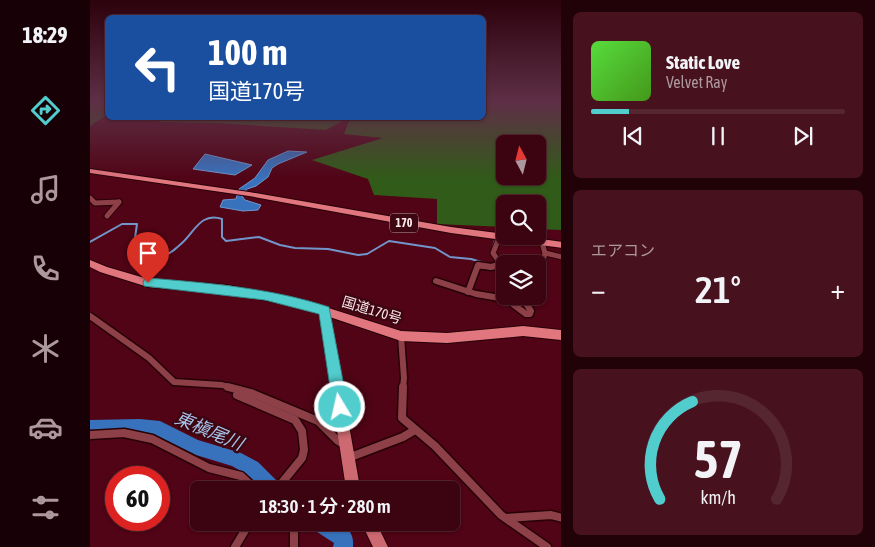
<!DOCTYPE html>
<html lang="ja">
<head>
<meta charset="utf-8">
<style>
  :root { --surface:#3c0310; --page:#47111e; --text:#f1f3f6; --muted:#ac989f; --line:#552530; --accent:#52cdce }
  body { margin:0; font-family:"Asap Condensed","Noto Sans JP",sans-serif; background:var(--page); color:var(--text); height:100vh; display:flex; flex-direction:column; font-size:19px; white-space:nowrap }
  * { box-sizing:border-box; margin:0 }
  p { font-size:16px; color:var(--muted) }
  .icon { flex:none; width:28px; height:28px; fill:none; stroke:currentColor; stroke-width:2; stroke-linecap:round; stroke-linejoin:round }
  .map { position:relative; flex:1; overflow:hidden }
  .drawer { display:flex; flex-direction:column; gap:12px; padding:12px; background:#210209; width:314px }
  .drawer>* { flex:none }
  .top-card { position:absolute; left:15px; top:15px; width:381px; height:105px; border-radius:8px; box-shadow:0 1px 4px #0004,0 0 0 1px var(--line); background:#1a4fa0; color:#fff; overflow:hidden }
  .needle { width:32px; rotate:353deg }
  .fabs { position:absolute; left:406px; top:135px; display:grid; gap:10px }
  .fabs a { display:grid; place-items:center; width:50px; height:50px; border-radius:8px; background:var(--surface); box-shadow:0 1px 4px #0004,0 0 0 1px var(--line); font-size:25px }
  .speed { position:absolute; left:15px; top:466px; display:flex; gap:10px; font-size:25px; font-weight:700; text-align:center }
  .speed>* { display:grid; place-content:center; width:65px; height:65px; border-radius:50%; background:var(--surface); box-shadow:0 1px 4px #0004,0 0 0 1px var(--line); line-height:1 }
  .speed .limit { border:8px solid #d22; background:#fff; color:#111 }
  .pin { position:absolute; display:grid; place-items:center; width:42px; height:42px; color:#fff; margin:-51px -21px; border-radius:50% 50% 50% 0; rotate:-45deg; box-shadow:0 0 5px #0007 }
  .pin .icon { rotate:45deg }
  .me { position:absolute; width:55px; margin:-28px; rotate:351deg; stroke-linejoin:round; filter:drop-shadow(0 0 4px #0008) }
  .turn { display:flex; align-items:center; gap:18px; height:105px; padding:0 20px; font-size:22px }
  .turn .icon { width:65px; height:65px; stroke-width:2.5 }
  .turn b { display:block; font-size:35px; line-height:42px }
  .big { font-size:38px; font-weight:600; line-height:1.1 }
  .drawer .card { flex:1; display:flex; flex-direction:column; justify-content:center; gap:8px; min-width:0; padding:0 18px; border-radius:8px; background:var(--page) }
  .drawer .dial { align-items:center; gap:0 }
  .dial svg { height:130px; overflow:visible; fill:none; stroke:var(--line); stroke-width:7; stroke-linecap:round; text-anchor:middle }
  .dial text { fill:var(--text); stroke:none }
  .song { display:flex; align-items:center; gap:15px }
  .cover { width:60px; height:60px; border-radius:8px; background:linear-gradient(135deg,hsl(110 70% 55%),hsl(100 70% 35%)) }
  .played { height:5px; border-radius:2px; background:linear-gradient(90deg,var(--accent) 15%,var(--line) 15%) }
  .keys { display:flex; justify-content:space-around; direction:ltr }
  .heat { display:flex; justify-content:space-between; align-items:center; font-size:28px; direction:ltr }
  .trip { position:absolute; left:100px; top:481px; width:270px; height:50px; border-radius:8px; background:var(--surface); box-shadow:0 1px 4px #0004,0 0 0 1px var(--line); font-weight:600; line-height:50px; text-align:center }
  main { display:flex; flex:1; min-height:0 }
  .menu { display:flex; flex-direction:column; width:90px; justify-content:space-around; align-items:center; background:#180106; color:var(--muted) }
  .menu .icon { width:35px; height:35px }
  .menu .on { color:var(--accent) }
  .menu b { font-size:22px; color:var(--text) }
  .map>svg:first-child { display:block }
</style>
</head>
<body>
<main>
<nav class="menu">
<b>18:29</b>
<svg class="icon on" aria-label="directions" viewBox="0 0 24 24"><path d="M12 3l9 9-9 9-9-9zM9 14v-3h6M13 9l2 2-2 2"/></svg>
<svg class="icon" aria-label="music" viewBox="0 0 24 24"><path d="M9 18V5l10-2v13"/><circle cx="6" cy="18" r="3"/><circle cx="16" cy="16" r="3"/></svg>
<svg class="icon" aria-label="phone" viewBox="0 0 24 24"><path d="M5 4h4l2 5-3 2q2 4 5 5l2-3 5 2v4C11 20 4 13 5 4z"/></svg>
<svg class="icon" aria-label="climate" viewBox="0 0 24 24"><path d="M12 3v18M4 7l16 10M4 17L20 7"/></svg>
<svg class="icon" aria-label="car" viewBox="0 0 24 24"><path d="M5 17H2v-5l4-1 3-4h7l3 4 3 1v5h-3M9 17h6M6 11h13"/><circle cx="7" cy="17" r="2"/><circle cx="17" cy="17" r="2"/></svg>
<svg class="icon" aria-label="filters" viewBox="0 0 24 24"><path d="M4 7h16M4 17h16"/><circle cx="9" cy="7" r="2"/><circle cx="15" cy="17" r="2"/></svg>
</nav>
<div class="map">
<svg width="472" height="547" viewBox="0 0 472 547">
  <rect width="100%" height="100%" fill="#500415"/>
  <!-- forest -->
  <g fill="#315b19" fill-rule="evenodd">
    <polygon points="0,102 17,102 18,114 0,126"/>
    <path d="M394 102H471V230L448 229V204H415V227L347 224V199L284 195 278 179 222 160 293 138 254 134 260 118H394ZM415 144H448V176H415Z"/>
    <polygon points="83,118 258,118 236,130 125,123 67,122"/>
  </g>
  <!-- water -->
  <g fill="#3872bd" stroke="#7295ca">
    <polygon points="198,151 217,152 188,164 182,168 178,177 166,186 157,189 152,196 155,200 171,205 168,210 153,211 130,207 133,200 146,199 149,189 165,178 178,160"/>
    <polygon points="115,154 162,165 145,175 103,169"/>
  </g>
  <g fill="none" stroke-linecap="round" stroke-linejoin="round">
    <!-- stream -->
    <g stroke="#7295ca" stroke-width="2">
      <path d="M0 242 32 224H47L45 238 54 239 56 242 54 257 65 260C74 257 85 250 92 243 105 231 111 212 132 219V237L136 241 169 237 190 245 205 248 238 249 268 255 277 254 299 241 345 248 360 257 381 259 395 263"/>
      <polyline points="403,247 405,240"/>
    </g>
    <!-- river -->
    <g fill="#3872bd" fill-rule="evenodd">
      <polygon points="50,419 70,421 108,440 151,453 168,462 190,484 193,490 172,490 156,474 142,466 106,455 69,437 50,435 0,436 0,420"/>
      <path d="M218 522C236 522 266 520 263 547H243L244 543 221 528Z"/>
    </g>
    <defs>
      <g id="minor-far2">
        <polyline points="0,198 5,203 29,202"/>
        <polyline points="17,216 29,202"/>
        <polyline points="455,253 472,257"/>
        <polyline points="388,266 395,266"/>
        <polyline points="408,266 410,263 403,253 409,238"/>
        <polyline points="452,266 455,253 452,243"/>
      </g>
      <g id="minor-far1">
        <polyline points="448,280 452,265"/>
        <polyline points="346,281 386,294 416,299 436,314 440,314 441,311 435,302 440,296"/>
        <polyline points="378,292 388,265 401,267 409,265"/>
        <polyline points="0,316 59,358 84,382 132,385 142,388"/>
        <polyline points="311,336 314,378 313,388"/>
      </g>
      <g id="minor">
        <polyline points="138,387 161,393 228,421 247,440 255,445"/>
        <polyline points="313,387 312,418 345,446 411,515 457,547"/>
        <polyline points="149,390 147,395 205,420 212,431 214,450 212,458 186,490"/>
        <polyline points="0,435 34,433 62,439 119,468 151,476 166,490"/>
        <polyline points="258,458 313,437 325,430"/>
        <polyline points="416,518 461,515 472,518"/>
        <polyline points="199,522 204,527 204,547"/>
        <polyline points="145,547 160,522"/>
      </g>
      <g id="primary">
        <polygon points="234,307 237,308 239,311 269,482 272,490 258,490 255,482 229,311 231,308"/>
        <polygon points="271,522 286,522 298,547 283,547"/>
      </g>
      <g id="trunk">
        <polygon points="0,169 159,192 361,227 415,234 415,236 429,236 472,242 472,248 361,233 159,196 0,173"/>
        <polygon points="0,260 17,267 58,279 137,285 210,299 311,331 357,333 433,326 472,330 472,340 433,336 357,343 311,341 210,307 137,293 58,287 10,272 0,267"/>
      </g>
    </defs>
    <!-- minor-far2 casing -->
    <use href="#minor-far2" stroke="#260207" stroke-width="7"/>
    <!-- minor-far1 casing -->
    <use href="#minor-far1" stroke="#260207" stroke-width="9"/>
    <!-- minor casing -->
    <use href="#minor" stroke="#260207" stroke-width="11"/>
    <!-- primary casing -->
    <use href="#primary" stroke="#260207" stroke-width="2"/>
    <!-- trunk casing -->
    <use href="#trunk" stroke="#260207" stroke-width="2"/>
    <!-- minor-far2 -->
    <use href="#minor-far2" stroke="#8d4047" stroke-width="5"/>
    <!-- minor-far1 -->
    <use href="#minor-far1" stroke="#8d4047" stroke-width="6"/>
    <!-- minor -->
    <use href="#minor" stroke="#8d4047" stroke-width="8"/>
    <!-- primary -->
    <use href="#primary" fill="#cd6971" fill-rule="evenodd"/>
    <!-- trunk -->
    <use href="#trunk" fill="#e2767f" fill-rule="evenodd"/>
  </g>
  <!-- sky -->
  <linearGradient id="sky" x2="0" y2="1"><stop stop-color="#2c020c"/><stop offset="0.57" stop-color="#5e2f46"/><stop offset="1" stop-color="#5e2f46" stop-opacity="0"/></linearGradient>
  <rect width="472" height="179" fill="url(#sky)"/>
  <!-- route -->
  <path fill="#52cdce" stroke="#358586" d="M58 278C119 283 181 288 239 307L258 407 256 412 250 414 245 412 243 407 229 314 175 300 54 286 53 283 54 280Z"/>
  <g text-anchor="middle" stroke-width="5" stroke-linejoin="round" paint-order="stroke">
    <!-- shield labels -->
    <rect fill="#3d0610" stroke="#c1a4a6" stroke-width="1" x="300" y="213.5" width="28" height="19" rx="4"/>
    <g font-size="12" font-weight="bold" fill="#fae7e7">
      <text x="314" y="227">170</text>
    </g>
    <!-- street labels -->
    <g font-size="14" fill="#fae7e7" stroke="#3d0610">
      <text transform="translate(282 310) rotate(17)" y="5">国道170号</text>
    </g>
    <!-- near-water labels -->
    <g font-size="18" font-style="italic" fill="#a6c3eb" stroke="#3d0610">
      <text transform="translate(119 431) rotate(23)" y="6">東槇尾川</text>
    </g>
  </g>
</svg>
<div class="fabs">
<a><svg class="needle" viewBox="-14 -14 28 28"><path d="M0-13l5 13h-10z" fill="#e53935"/><path d="M0 13l5-13h-10z" fill="#ac989f"/></svg></a>
<a><svg class="icon" aria-label="search" viewBox="0 0 24 24"><circle cx="10" cy="10" r="6"/><path d="M15 15l6 6"/></svg></a>
<a><svg class="icon" aria-label="layers" viewBox="0 0 24 24"><path d="M12 4l9 5-9 5-9-5zM3 14l9 5 9-5"/></svg></a>
</div>
<div class="speed"><div class="limit">60</div></div>
<div class="pin" style="left:58px;top:283px;background:#d93025"><svg class="icon" aria-label="arrive" viewBox="0 0 24 24"><path d="M6 21V4h12l-3 4 3 4H6"/></svg></div>
<svg class="me" style="left:250px;top:407px" viewBox="-20 -20 40 40"><circle r="17" fill="#52cdce" stroke="#fff" stroke-width="3"/><path d="M0-11L8 9 0 5-8 9z" fill="#fff"/></svg>
<div class="trip">18:30 · 1 分 · 280 m</div>
<div class="top-card">
<div class="turn"><svg class="icon" aria-label="left" viewBox="0 0 24 24"><path d="M17 20v-9H6M10 6l-5 5 5 5"/></svg><div><b>100 m</b>国道170号</div></div>
</div>
</div>
<section class="drawer">
<div class="card">
<div class="song"><i class="cover"></i><div><b>Static Love</b><p>Velvet Ray</p></div></div>
<div class="played"></div>
<div class="keys"><svg class="icon" aria-label="previous" viewBox="0 0 24 24"><path d="M18 5L8 12l10 7zM5 5v14"/></svg><svg class="icon" aria-label="pause" viewBox="0 0 24 24"><path d="M8 5v14M16 5v14"/></svg><svg class="icon" aria-label="next" viewBox="0 0 24 24"><path d="M6 5l10 7-10 7zM19 5v14"/></svg></div>
</div>
<div class="card"><p>エアコン</p>
<div class="heat"><a>−</a><b class="big">21°</b><a>+</a></div>
</div>
<div class="card dial"><svg viewBox="0 0 100 80">
<path d="M14 69A42 42 0 1 1 86 69"/>
<path d="M14 69A42 42 0 0 1 34 9" stroke="#52cdce"/>
<text x="50" y="56" font-size="32" font-weight="700">57</text>
<text x="50" y="72" font-size="11">km/h</text>
</svg></div>
</section>
</main>
</body>
</html>
